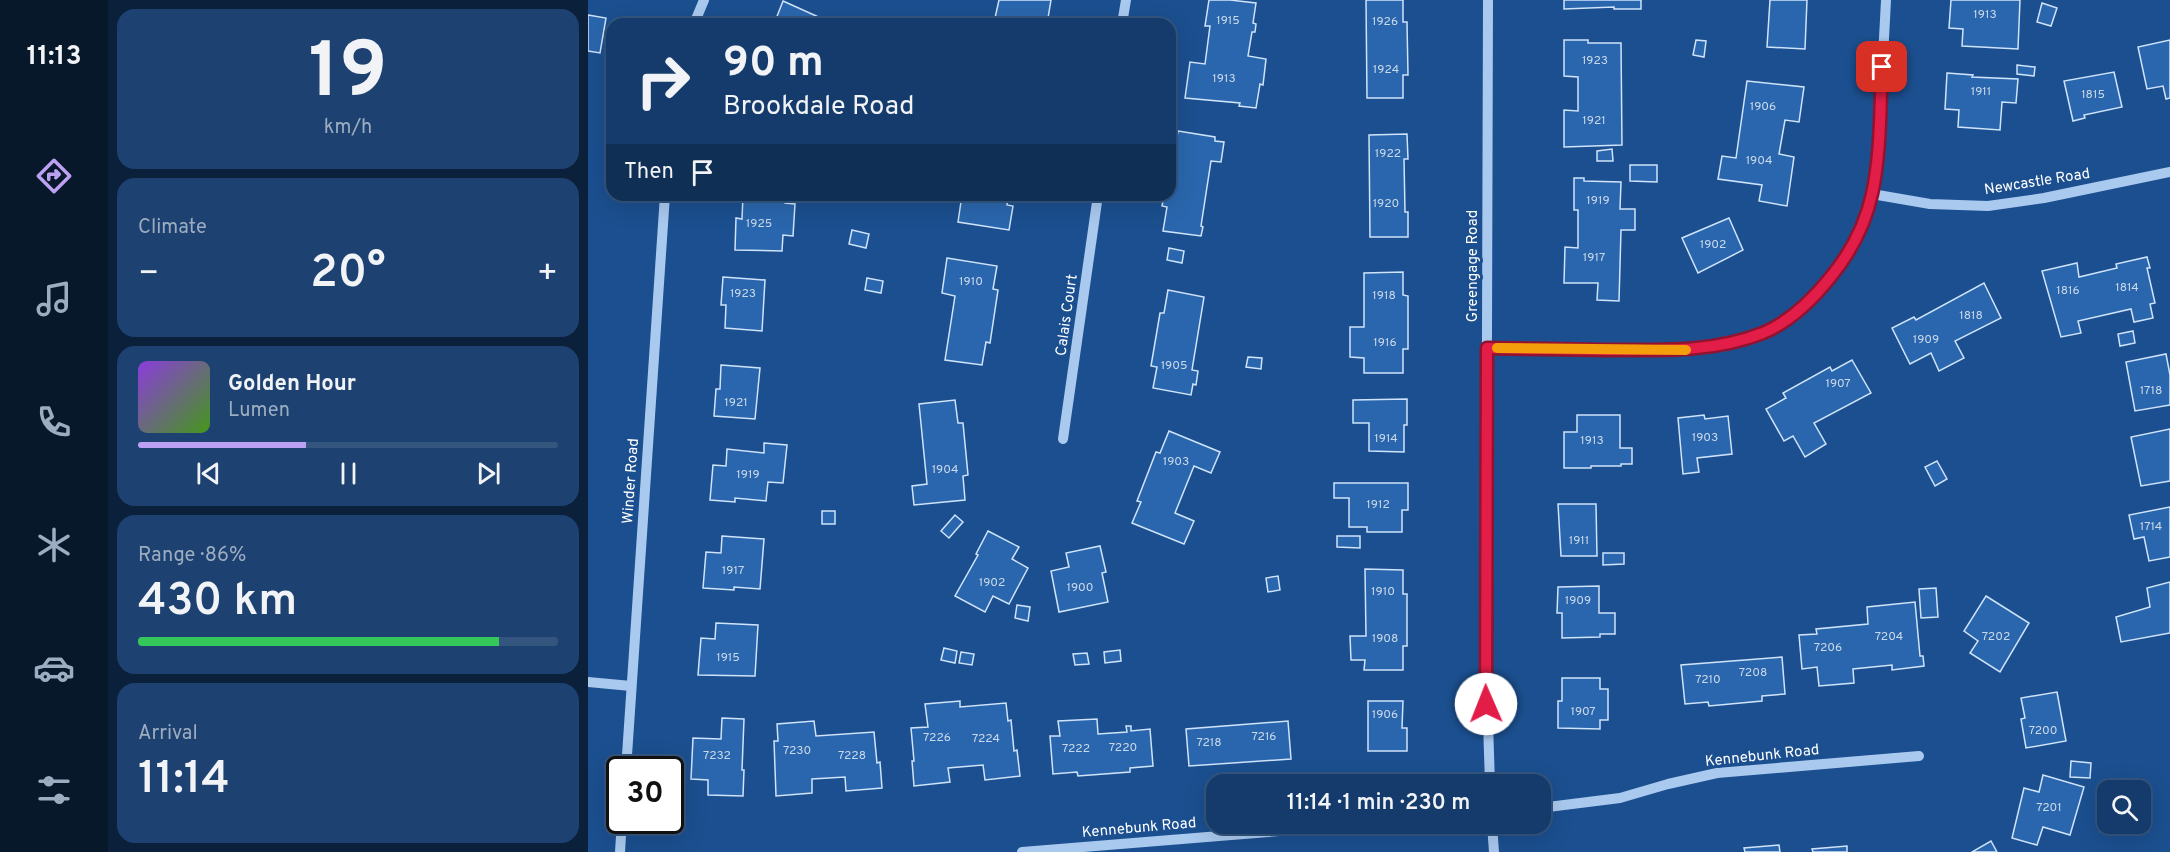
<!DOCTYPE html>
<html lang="en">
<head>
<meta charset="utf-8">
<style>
  :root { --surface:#143b6b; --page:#1d4271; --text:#f1f3f6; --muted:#9dadc1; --line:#33557e; --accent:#bca0f2 }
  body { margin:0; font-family:Overpass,sans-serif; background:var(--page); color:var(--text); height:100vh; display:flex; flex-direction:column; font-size:22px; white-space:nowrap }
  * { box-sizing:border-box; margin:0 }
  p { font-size:20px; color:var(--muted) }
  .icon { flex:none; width:33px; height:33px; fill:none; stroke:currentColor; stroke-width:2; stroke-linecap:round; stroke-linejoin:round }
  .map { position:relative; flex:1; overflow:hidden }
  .details { display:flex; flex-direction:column; gap:9px; padding:9px; background:#0b203b; width:480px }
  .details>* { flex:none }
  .hud { position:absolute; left:18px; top:18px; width:570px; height:183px; border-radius:18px; box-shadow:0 6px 24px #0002,0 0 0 2px var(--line); background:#143b6b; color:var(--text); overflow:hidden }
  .controls { position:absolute; left:1509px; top:780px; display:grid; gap:12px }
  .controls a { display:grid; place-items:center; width:54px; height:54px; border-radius:12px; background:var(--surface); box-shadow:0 6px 24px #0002,0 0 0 2px var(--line); font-size:30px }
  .speed { position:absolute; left:18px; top:756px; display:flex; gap:12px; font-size:30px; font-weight:700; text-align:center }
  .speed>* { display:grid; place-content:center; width:78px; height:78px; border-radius:50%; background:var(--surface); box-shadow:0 6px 24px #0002,0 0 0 2px var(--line); line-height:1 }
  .speed .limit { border:3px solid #111; border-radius:9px; background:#fff; color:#111 }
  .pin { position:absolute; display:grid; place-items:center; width:51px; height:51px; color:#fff; margin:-26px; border-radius:12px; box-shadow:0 3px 9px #0006 }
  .me { position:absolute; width:66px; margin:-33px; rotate:359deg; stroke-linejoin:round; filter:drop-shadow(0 0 4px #0008) }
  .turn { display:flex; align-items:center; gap:21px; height:126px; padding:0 18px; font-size:27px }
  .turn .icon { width:78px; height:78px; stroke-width:2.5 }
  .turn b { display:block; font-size:42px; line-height:51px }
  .then { display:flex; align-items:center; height:57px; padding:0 18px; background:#0003; gap:12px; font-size:22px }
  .big { font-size:45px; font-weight:600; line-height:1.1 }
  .details .tile { flex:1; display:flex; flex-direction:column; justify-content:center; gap:9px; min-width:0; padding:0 21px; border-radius:18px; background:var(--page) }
  .details .dial { align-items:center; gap:0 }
  .dial b { font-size:78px; line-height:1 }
  .song { display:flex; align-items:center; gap:18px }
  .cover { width:72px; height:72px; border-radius:9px; background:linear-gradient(135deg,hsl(270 70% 55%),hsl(100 70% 35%)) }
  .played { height:6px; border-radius:3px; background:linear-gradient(90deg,var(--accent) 40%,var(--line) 40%) }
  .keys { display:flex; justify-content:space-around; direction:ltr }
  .heat { display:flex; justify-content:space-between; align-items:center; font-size:33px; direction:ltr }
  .charge { height:9px; border-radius:4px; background:linear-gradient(90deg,#34c759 86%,var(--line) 0) }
  .trip { position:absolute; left:618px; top:774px; width:345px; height:60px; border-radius:18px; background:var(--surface); box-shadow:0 6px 24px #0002,0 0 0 2px var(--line); font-weight:600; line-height:60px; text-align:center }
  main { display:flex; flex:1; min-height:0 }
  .tabs { display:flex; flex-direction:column; width:108px; justify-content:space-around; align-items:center; background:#08182b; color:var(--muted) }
  .tabs .icon { width:42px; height:42px }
  .tabs .current { color:var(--accent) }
  .tabs b { font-size:27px; color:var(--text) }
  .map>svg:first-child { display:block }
</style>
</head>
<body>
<main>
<nav class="tabs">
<b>11:13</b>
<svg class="icon current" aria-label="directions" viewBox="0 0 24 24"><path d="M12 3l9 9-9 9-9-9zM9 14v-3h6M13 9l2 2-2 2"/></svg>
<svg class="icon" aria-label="music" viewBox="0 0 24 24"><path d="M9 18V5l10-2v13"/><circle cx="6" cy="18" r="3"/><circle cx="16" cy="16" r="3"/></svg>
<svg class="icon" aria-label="phone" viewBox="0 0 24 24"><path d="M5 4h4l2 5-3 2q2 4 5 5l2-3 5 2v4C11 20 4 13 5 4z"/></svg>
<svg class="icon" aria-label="climate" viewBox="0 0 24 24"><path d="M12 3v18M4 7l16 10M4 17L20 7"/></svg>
<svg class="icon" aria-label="car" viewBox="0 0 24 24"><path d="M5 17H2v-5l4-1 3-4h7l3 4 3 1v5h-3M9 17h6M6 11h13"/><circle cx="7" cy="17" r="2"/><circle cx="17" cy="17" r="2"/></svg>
<svg class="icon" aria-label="filters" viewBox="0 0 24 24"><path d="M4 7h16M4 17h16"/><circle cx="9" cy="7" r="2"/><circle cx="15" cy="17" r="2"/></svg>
</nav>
<section class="details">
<div class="tile dial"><b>19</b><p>km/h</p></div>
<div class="tile"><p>Climate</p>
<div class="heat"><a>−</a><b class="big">20°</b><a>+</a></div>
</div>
<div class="tile">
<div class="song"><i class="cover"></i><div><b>Golden Hour</b><p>Lumen</p></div></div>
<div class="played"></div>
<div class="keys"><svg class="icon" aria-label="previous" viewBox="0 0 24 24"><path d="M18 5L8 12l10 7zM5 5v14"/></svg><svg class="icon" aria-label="pause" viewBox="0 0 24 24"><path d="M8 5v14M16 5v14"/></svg><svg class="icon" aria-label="next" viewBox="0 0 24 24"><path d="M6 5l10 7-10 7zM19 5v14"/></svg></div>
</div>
<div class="tile"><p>Range · 86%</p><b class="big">430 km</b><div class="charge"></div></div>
<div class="tile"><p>Arrival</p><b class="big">11:14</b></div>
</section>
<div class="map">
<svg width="1582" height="852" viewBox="0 0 1582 852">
  <rect width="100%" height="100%" fill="#1b4f8f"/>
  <!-- building -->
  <g fill="#2a66ad" stroke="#cfe3fa" stroke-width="1.5">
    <polygon points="411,0 463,0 459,24 422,24 423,21 407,18"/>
    <polygon points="621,0 642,0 668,3 665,23 668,24 667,32 664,32 660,56 678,59 675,85 672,84 668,108 651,106 652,103 597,98 602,62 617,64 622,26 617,26"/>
    <polygon points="778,0 815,0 815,22 819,22 820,75 815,75 815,98 779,98"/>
    <polygon points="976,0 1053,0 1053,9 1026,9 1026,7 976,9"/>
    <polygon points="1182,0 1219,0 1217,49 1179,47"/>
    <polygon points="1363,0 1432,0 1430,49 1374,46 1375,29 1361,28"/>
    <polygon points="195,1 246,24 186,24"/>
    <polygon points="1454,3 1469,8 1463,26 1449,22"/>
    <polygon points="0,15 18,18 12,53 0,51"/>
    <polygon points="976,40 1000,40 1000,43 1033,43 1034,145 976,147 976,110 990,111 990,77 976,76"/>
    <polygon points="1108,40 1118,41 1116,57 1105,55"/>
    <polygon points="1582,40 1582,98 1578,99 1575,86 1559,89 1550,47"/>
    <polygon points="1429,65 1447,67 1446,76 1429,74"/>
    <polygon points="1526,72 1534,107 1496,115 1497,118 1485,121 1476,81"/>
    <polygon points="1359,73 1385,75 1384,77 1430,79 1428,103 1414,102 1412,130 1370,127 1371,110 1357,109"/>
    <polygon points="1159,81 1216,87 1211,122 1197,120 1191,154 1206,157 1199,206 1171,201 1174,185 1130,179 1134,156 1148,158"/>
    <polygon points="590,131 627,137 627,141 636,142 633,162 623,161 613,226 615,227 613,236 575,231 579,207 574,206 576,195 582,195 582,155 586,154"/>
    <polygon points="819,134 820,159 816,159 817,212 820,212 820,237 782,237 781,135"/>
    <polygon points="1024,149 1025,161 1009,161 1009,151"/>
    <polygon points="1042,165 1069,165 1069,182 1042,181"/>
    <polygon points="986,178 996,178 996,181 1033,182 1032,209 1047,209 1047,230 1033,230 1031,301 1009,300 1010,283 976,283 977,247 990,248 990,210 986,210"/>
    <polygon points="155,195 198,195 197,203 207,204 205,236 195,235 194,251 147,250 148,218 154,219"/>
    <polygon points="374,195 424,195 424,198 420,197 419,205 425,206 421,230 370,222"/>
    <polygon points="1141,218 1155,250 1110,273 1094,238"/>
    <polygon points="264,230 281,234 278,248 261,244"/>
    <polygon points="581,248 596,251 594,263 579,260"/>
    <polygon points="1559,257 1562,268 1559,268 1567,303 1562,304 1565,318 1546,322 1543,309 1490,321 1493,333 1473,337 1454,271 1489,263 1491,277 1529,268 1528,264"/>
    <polygon points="359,258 409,266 405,289 410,290 402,343 398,342 394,365 357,360 367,296 354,293"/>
    <polygon points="815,272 815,295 820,296 820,349 815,349 815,373 776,373 776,358 762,357 762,327 776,327 776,273"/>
    <polygon points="135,277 177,280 174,331 137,328 138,305 133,305"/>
    <polygon points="279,278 295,281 293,293 277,290"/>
    <polygon points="1396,283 1413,318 1367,341 1376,358 1351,371 1343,353 1322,364 1304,328 1326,317 1328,320"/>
    <polygon points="580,290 616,297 604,370 610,371 608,385 605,384 603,395 565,388 569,367 563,366 572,313 576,313"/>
    <polygon points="1545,331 1547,343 1532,346 1530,334"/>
    <polygon points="1578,354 1582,375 1582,405 1547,411 1538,362"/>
    <polygon points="660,357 674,358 673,369 658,367"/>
    <polygon points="1264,360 1283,393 1226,423 1238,444 1217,457 1205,436 1196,441 1178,409 1198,398 1195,393 1242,367 1244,371"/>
    <polygon points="133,365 172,368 167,419 126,416 128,389 132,389"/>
    <polygon points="819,399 819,425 816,425 816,452 781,451 781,423 765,423 765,400"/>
    <polygon points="367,400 370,423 375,423 380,475 375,476 377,500 326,505 324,486 339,484 331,404"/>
    <polygon points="989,415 1032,415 1032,448 1044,448 1044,464 1033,464 1033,466 1003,466 1003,468 976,468 976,432 989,432"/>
    <polygon points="1116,415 1117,419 1140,416 1144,454 1109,458 1111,472 1095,474 1090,418"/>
    <polygon points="1582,429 1582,481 1553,486 1543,437"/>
    <polygon points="581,431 632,452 623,473 606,466 587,513 606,521 596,544 544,523 553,502 549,501 568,452 572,453"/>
    <polygon points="176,443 199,445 195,483 180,482 178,501 147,498 147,502 122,500 125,465 138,466 139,449 176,453"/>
    <polygon points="1349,461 1359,479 1347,486 1337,467"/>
    <polygon points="746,483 820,483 820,510 814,510 814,532 779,532 779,527 761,527 761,498 746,498"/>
    <polygon points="970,504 1008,504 1009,556 973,556"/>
    <polygon points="1582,507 1582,557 1561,561 1556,537 1546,539 1541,515"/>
    <rect x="234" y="511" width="13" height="13"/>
    <polygon points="367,515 375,522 361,538 353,531"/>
    <polygon points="400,531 431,547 424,559 440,568 421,604 405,596 397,612 367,596 390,555 388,554"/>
    <polygon points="134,536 176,539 172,589 146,587 146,590 115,588 118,552 133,553"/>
    <polygon points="749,536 772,536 772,548 749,547"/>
    <polygon points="512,546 518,572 514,573 520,602 471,612 463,571 481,567 478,553"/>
    <polygon points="1015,553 1036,553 1036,564 1015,565"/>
    <polygon points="777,569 815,570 815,594 819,594 819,646 815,646 815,670 776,670 777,660 763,660 762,636 778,636"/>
    <polygon points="690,576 692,590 680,592 678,578"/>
    <polygon points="1582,582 1582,633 1533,642 1528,617 1562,607 1559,588"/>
    <polygon points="1011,586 1011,613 1027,613 1027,634 1012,634 1012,637 974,638 974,613 969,613 970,587"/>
    <polygon points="1348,588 1350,617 1333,618 1331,589"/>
    <polygon points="1398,596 1441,623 1412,672 1382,653 1390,641 1376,631"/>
    <polygon points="1327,602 1332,656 1335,656 1336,666 1304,670 1304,665 1265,669 1266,683 1231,686 1229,667 1214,669 1211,635 1229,634 1228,629 1280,624 1279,607"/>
    <polygon points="429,605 442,607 440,621 427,618"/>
    <polygon points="128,623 170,625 167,676 110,675 113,638 127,639"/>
    <polygon points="356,648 369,651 367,663 353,660"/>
    <polygon points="532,650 533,661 517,663 516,652"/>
    <polygon points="373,652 386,654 384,665 371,663"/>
    <polygon points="499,653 501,664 487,665 485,654"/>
    <polygon points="1194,657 1197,694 1174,696 1174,701 1121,706 1120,702 1097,704 1093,665"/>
    <polygon points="974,678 1012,678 1012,689 1020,689 1020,720 1012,720 1012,729 970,728 970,701 974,701"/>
    <polygon points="1469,692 1478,741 1438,748 1433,719 1437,718 1433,698"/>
    <polygon points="372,701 372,707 418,703 420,721 423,720 426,751 429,750 432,776 397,780 395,765 360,768 362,782 326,786 324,761 326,761 323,728 340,727 337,704"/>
    <polygon points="780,701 815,701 814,728 819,728 819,751 780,751"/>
    <polygon points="134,718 156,719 154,770 156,770 155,796 120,795 120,780 103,779 105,738 133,739"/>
    <polygon points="509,719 510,734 539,732 538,726 543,726 543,731 562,729 565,766 542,768 542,772 490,776 489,772 465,774 462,736 472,736 470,721"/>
    <polygon points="226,721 228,736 286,732 289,763 292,762 294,788 258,791 257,777 224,779 224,793 188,796 186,741 190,741 189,724"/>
    <polygon points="700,721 703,759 601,766 598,729"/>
    <polygon points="1483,761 1503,763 1502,778 1482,777"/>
    <polygon points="1455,775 1496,787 1482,835 1455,827 1449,845 1424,838 1436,788 1451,792"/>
    <polygon points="1403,841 1409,852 1384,852"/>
    <polygon points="1191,845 1192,852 1157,852 1156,848"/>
    <polygon points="1259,846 1259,852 1225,852 1224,849"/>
  </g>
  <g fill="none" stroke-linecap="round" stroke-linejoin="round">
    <!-- minor -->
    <g stroke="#a9c9ee" stroke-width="10">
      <polyline points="900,0 898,661 902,784"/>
      <polyline points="106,24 116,0"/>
      <polyline points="534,24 538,0"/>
      <polyline points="1284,194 1342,204 1400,206 1456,198 1582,172"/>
      <path d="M899 348C941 349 984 349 1026 350 1113 351 1181 352 1241 279 1262 254 1276 227 1284 195 1290 170 1290 143 1291 118 1294 79 1296 39 1298 0"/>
      <polyline points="475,439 510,195"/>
      <polyline points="0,682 43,686"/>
      <polyline points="38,770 77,195"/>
      <polyline points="952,808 1032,798 1080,784 1129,773 1331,756"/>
      <polyline points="904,824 906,852"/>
      <polyline points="32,852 34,820"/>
      <polyline points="434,852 778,824"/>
    </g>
  </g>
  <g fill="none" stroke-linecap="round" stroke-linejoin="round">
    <defs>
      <path id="route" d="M898 704 899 348C938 349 978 349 1017 350 1071 350 1124 353 1175 333 1201 322 1224 300 1241 279 1262 254 1277 226 1284 194 1293 153 1292 109 1294 67"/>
    </defs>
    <!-- route casing -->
    <use href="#route" stroke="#92132f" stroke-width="15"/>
    <!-- route -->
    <use href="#route" stroke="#e11d48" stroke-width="10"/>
    <!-- slow -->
    <polyline stroke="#f59e0b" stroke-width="10" points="909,348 1098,350"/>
  </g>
  <g text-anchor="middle" stroke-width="6" stroke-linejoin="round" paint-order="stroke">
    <!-- number labels -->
    <g font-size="12" fill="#cad9ea">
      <text x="1397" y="18">1913</text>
      <text x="640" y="24">1915</text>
      <text x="797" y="25">1926</text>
      <text x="1007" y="64">1923</text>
      <text x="798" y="73">1924</text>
      <text x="636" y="82">1913</text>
      <text x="1393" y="95">1911</text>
      <text x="1505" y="98">1815</text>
      <text x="1175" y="110">1906</text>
      <text x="1006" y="124">1921</text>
      <text x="800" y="157">1922</text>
      <text x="1171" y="164">1904</text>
      <text x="1010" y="204">1919</text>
      <text x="798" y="207">1920</text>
      <text x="171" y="227">1925</text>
      <text x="1125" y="248">1902</text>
      <text x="1006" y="261">1917</text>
      <text x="383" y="285">1910</text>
      <text x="1539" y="291">1814</text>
      <text x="1480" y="294">1816</text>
      <text x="155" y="297">1923</text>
      <text x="796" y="299">1918</text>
      <text x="1383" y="319">1818</text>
      <text x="1338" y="343">1909</text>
      <text x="797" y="346">1916</text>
      <text x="586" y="369">1905</text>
      <text x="1250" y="387">1907</text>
      <text x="1563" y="394">1718</text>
      <text x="148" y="406">1921</text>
      <text x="1117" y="441">1903</text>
      <text x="798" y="442">1914</text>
      <text x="1004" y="444">1913</text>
      <text x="588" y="465">1903</text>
      <text x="357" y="473">1904</text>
      <text x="160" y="478">1919</text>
      <text x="790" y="508">1912</text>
      <text x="1563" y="530">1714</text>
      <text x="991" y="544">1911</text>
      <text x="145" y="574">1917</text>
      <text x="404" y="586">1902</text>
      <text x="492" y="591">1900</text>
      <text x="795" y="595">1910</text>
      <text x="990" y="604">1909</text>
      <text x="1301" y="640">7204</text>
      <text x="1408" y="640">7202</text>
      <text x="797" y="642">1908</text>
      <text x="1240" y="651">7206</text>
      <text x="140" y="661">1915</text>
      <text x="1165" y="676">7208</text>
      <text x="1120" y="683">7210</text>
      <text x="995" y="715">1907</text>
      <text x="797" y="718">1906</text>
      <text x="1455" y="734">7200</text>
      <text x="676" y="740">7216</text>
      <text x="349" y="741">7226</text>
      <text x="398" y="742">7224</text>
      <text x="621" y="746">7218</text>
      <text x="535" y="751">7220</text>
      <text x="488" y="752">7222</text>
      <text x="209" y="754">7230</text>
      <text x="129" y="759">7232</text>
      <text x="264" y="759">7228</text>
      <text x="1461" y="811">7201</text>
    </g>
    <!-- street labels -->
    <g font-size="15" fill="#fff" stroke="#1b4f8f">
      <text transform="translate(1449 181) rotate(-9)" y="5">Newcastle Road</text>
      <text transform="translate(884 266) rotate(-90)" y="5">Greengage Road</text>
      <text transform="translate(478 315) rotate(-82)" y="5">Calais Court</text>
      <text transform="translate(42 481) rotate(-86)" y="5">Winder Road</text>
      <text transform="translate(1174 755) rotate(-6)" y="5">Kennebunk Road</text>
      <text transform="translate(551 827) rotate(-5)" y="5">Kennebunk Road</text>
    </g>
  </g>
</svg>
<div class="controls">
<a><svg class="icon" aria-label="search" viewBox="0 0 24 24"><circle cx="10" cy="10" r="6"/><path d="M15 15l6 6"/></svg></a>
</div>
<div class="speed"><div class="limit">30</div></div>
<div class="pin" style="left:1294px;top:67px;background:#d93025"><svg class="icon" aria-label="arrive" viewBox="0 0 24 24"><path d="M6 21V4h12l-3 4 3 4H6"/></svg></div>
<svg class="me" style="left:898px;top:704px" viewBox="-20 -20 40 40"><circle r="19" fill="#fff"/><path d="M0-13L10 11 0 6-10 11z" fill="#e11d48"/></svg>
<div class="trip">11:14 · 1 min · 230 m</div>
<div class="hud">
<div class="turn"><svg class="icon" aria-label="right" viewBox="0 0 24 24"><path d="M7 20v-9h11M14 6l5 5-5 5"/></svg><div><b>90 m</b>Brookdale Road</div></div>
<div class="then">Then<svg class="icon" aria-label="arrive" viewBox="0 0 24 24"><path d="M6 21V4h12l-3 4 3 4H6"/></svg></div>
</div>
</div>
</main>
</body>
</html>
